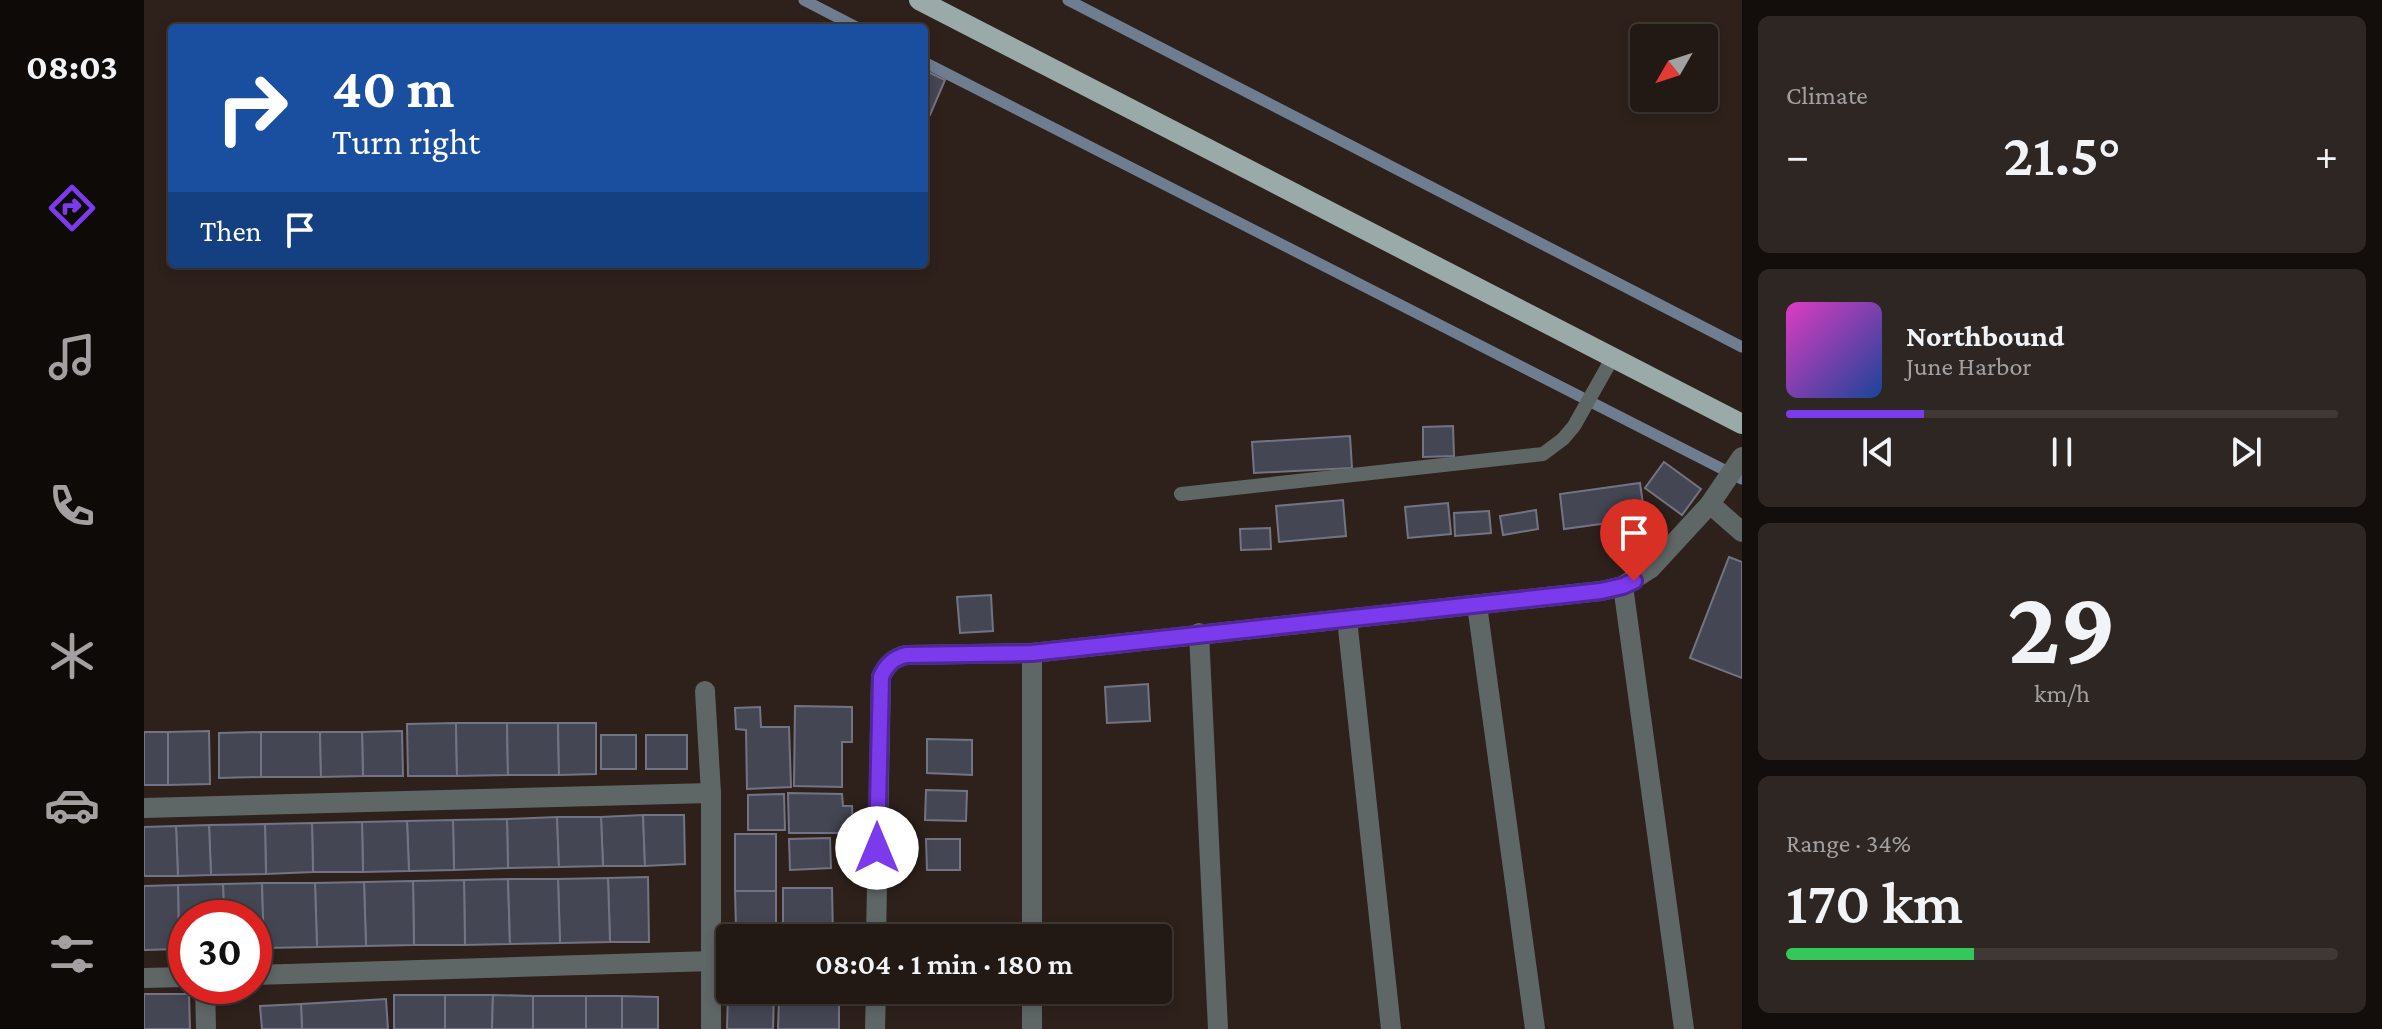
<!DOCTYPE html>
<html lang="en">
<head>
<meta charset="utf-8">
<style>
  :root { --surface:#221915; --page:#2e2622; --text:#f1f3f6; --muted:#a2a0a0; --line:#3f3834; --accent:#7c3aed }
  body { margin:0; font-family:"Crimson Pro",serif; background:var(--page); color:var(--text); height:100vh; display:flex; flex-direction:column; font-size:30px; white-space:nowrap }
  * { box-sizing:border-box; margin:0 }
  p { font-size:26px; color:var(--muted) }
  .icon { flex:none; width:44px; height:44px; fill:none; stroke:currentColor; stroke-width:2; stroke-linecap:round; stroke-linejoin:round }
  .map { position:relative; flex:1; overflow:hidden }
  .drawer { display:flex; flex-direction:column; gap:16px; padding:16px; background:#130e0c; width:640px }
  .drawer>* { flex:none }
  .banner { position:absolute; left:24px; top:24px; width:760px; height:244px; border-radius:8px; box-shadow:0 4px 12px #0003,0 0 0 2px var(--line); background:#1a4fa0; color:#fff; overflow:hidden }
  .needle { width:52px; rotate:231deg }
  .fabs { position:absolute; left:1486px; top:24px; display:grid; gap:16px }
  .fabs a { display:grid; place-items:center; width:88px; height:88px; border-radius:8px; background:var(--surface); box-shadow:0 4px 12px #0003,0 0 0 2px var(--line); font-size:40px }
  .speed { position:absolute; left:24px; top:900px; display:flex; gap:16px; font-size:40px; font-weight:700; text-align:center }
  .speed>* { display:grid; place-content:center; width:104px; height:104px; border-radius:50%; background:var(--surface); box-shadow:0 4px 12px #0003,0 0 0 2px var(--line); line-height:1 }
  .speed .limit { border:12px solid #d22; background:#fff; color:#111 }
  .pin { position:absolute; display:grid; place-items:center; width:68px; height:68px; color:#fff; margin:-82px -34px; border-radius:50% 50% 50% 0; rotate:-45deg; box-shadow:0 0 8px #0007 }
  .pin .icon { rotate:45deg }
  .me { position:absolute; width:88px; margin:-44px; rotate:0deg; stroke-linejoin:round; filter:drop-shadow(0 0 6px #0008) }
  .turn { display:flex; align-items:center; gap:28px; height:168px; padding:0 32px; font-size:36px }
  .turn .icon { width:104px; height:104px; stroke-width:2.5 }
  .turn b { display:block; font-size:56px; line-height:68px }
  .then { display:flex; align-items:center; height:76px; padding:0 32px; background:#0003; gap:16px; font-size:30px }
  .big { font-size:60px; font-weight:600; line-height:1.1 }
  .drawer .card { flex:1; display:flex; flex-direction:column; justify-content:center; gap:12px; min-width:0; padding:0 28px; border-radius:12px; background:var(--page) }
  .drawer .dial { align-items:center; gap:0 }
  .dial b { font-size:104px; line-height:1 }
  .song { display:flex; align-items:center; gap:24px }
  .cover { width:96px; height:96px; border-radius:12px; background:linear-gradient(135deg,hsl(310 70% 55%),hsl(220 70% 35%)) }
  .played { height:8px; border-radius:4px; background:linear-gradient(90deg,var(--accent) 25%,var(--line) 25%) }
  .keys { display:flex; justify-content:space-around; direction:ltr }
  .heat { display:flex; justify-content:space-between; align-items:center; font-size:44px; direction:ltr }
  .charge { height:12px; border-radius:6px; background:linear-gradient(90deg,#34c759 34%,var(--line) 0) }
  .trip { position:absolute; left:572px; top:924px; width:456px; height:80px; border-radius:8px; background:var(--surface); box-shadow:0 4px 12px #0003,0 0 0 2px var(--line); font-weight:600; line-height:80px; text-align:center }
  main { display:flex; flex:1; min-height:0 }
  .dock { display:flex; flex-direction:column; width:144px; justify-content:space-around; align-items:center; background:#0e0a08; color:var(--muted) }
  .dock .icon { width:56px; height:56px }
  .dock .selected { color:var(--accent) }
  .dock b { font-size:36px; color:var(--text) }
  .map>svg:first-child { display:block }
</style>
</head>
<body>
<main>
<nav class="dock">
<b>08:03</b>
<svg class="icon selected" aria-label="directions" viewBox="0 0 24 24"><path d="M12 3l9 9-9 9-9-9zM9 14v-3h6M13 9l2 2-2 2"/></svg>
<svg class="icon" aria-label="music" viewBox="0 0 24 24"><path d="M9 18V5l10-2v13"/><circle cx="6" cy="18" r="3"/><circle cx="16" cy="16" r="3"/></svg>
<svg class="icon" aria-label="phone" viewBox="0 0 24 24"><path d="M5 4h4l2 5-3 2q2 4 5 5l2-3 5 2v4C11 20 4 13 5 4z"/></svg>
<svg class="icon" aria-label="climate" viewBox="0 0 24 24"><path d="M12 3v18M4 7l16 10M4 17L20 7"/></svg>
<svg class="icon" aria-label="car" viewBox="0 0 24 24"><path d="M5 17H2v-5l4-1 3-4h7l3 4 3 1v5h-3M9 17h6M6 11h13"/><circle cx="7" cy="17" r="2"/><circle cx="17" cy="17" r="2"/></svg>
<svg class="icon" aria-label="filters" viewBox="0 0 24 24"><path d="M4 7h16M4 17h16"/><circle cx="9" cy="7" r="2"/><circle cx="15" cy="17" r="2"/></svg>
</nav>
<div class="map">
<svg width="1598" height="1029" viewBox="0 0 1598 1029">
  <rect width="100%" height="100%" fill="#2e211c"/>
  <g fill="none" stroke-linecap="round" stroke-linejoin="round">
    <!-- stream -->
    <g stroke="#6e7d8f" stroke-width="11">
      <polyline points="660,0 714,28"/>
      <polyline points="924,0 1598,347"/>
      <polyline points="780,62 1598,479"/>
    </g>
  </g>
  <!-- building -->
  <g fill="#444654" stroke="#737483" stroke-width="2">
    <polygon points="780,70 801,80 786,115 780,113"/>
    <polygon points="1309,426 1310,456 1279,457 1279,427"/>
    <polygon points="1206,436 1208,468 1110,473 1108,442"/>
    <polygon points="1520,462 1557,489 1538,515 1501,488"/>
    <polygon points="1496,483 1501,518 1420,529 1416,494"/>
    <polygon points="1199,500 1202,536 1135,542 1132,506"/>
    <polygon points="1304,503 1307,534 1264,538 1261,507"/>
    <polygon points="1392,510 1394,529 1359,535 1356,516"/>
    <polygon points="1345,511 1347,533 1311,536 1310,513"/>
    <polygon points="1126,528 1127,549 1097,550 1096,529"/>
    <polygon points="1585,557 1598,562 1598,678 1546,658"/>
    <polygon points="847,595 849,631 816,633 813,597"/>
    <polygon points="1004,684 1006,721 963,723 961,687"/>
    <polygon points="651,706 708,707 708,742 698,742 698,787 650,786"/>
    <polygon points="616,707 617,727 645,727 647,787 603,789 602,730 592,729 591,708"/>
    <polygon points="312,723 313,776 264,776 263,724"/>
    <polygon points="312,723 363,723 364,775 313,776"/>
    <polygon points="363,723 414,723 415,775 364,775"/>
    <polygon points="414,723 452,723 452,774 415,775"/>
    <polygon points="65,731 66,784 24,785 24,732"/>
    <polygon points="258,731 259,776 219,776 218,732"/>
    <rect x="0" y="732" width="24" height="53"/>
    <polygon points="117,732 117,777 75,778 75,733"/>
    <polygon points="117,732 176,732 177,777 117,777"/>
    <polygon points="176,732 218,732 219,776 177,777"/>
    <rect x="457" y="735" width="35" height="34"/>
    <rect x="502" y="735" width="41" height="34"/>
    <polygon points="783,739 828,740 828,775 783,773"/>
    <polygon points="782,790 823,791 822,821 781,820"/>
    <polygon points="644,793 698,794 699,806 708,806 709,833 645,833"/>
    <polygon points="640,794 641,830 604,830 604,795"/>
    <polygon points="499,815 501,866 459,866 457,817"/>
    <polygon points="499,815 540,815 541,864 501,866"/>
    <polygon points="413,817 415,867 364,868 363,819"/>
    <polygon points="413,817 457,817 459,866 415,867"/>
    <polygon points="363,819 364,868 310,870 309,820"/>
    <polygon points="309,820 310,870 265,871 263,821"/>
    <polygon points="263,821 265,871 219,872 218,822"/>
    <polygon points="218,822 219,872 169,872 168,823"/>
    <polygon points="168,823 169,872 122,874 121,824"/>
    <polygon points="121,824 122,874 67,875 65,825"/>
    <polygon points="65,825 67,875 34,876 32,826"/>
    <polygon points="32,826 34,876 0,876 0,827"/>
    <rect x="591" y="834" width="41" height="57"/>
    <polygon points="686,838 687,868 646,870 645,839"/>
    <polygon points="782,839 816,839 816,870 783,870"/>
    <polygon points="504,877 505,942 466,942 464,878"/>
    <polygon points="464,878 466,942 416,943 414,879"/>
    <polygon points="364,879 366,944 321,945 320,880"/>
    <polygon points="364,879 414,879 416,943 366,944"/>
    <polygon points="320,880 321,945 270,945 269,881"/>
    <polygon points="269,881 270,945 222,946 220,882"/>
    <polygon points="220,882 222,946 173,947 171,883"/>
    <polygon points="118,883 120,948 110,948 110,918 80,918 79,884"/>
    <polygon points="118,883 171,883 173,947 120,948"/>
    <polygon points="79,884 80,918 42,918 42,949 35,949 34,885"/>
    <polygon points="34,885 35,949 0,950 0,886"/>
    <polygon points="639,888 688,888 689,938 639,938"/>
    <polygon points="591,891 632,891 632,927 592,927"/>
    <polygon points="584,991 630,992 629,1029 583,1029"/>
    <polygon points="0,994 45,994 46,1029 0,1029"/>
    <rect x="250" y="995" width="51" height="34"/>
    <polygon points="301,995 349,995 348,1029 301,1029"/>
    <polygon points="349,995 389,996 389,1029 348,1029"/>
    <rect x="389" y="996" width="53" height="33"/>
    <rect x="442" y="996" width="36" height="33"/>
    <polygon points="478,996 514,997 514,1029 478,1029"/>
    <polygon points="635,998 695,999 695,1029 634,1029"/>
    <polygon points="242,999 244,1029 158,1029 157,1004"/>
    <polygon points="157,1004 158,1029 118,1029 116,1006"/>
  </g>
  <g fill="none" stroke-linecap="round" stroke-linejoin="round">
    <!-- service -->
    <polyline stroke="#5f6766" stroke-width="14" points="1037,494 1399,454 1419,439 1430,426 1469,357"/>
    <!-- minor -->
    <g stroke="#5f6766" stroke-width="20">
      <polyline points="1566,504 1598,532"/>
      <polyline points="1479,586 1540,1029"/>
      <polyline points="1333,605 1391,1029"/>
      <polyline points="1203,619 1247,1029"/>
      <polyline points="1055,633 1074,1029"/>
      <polyline points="561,691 567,793 567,1029"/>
      <polyline points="0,808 567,793"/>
      <path d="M732 938 737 677C742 665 749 658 762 655L888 653 1457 591 1479 586 1507 568 1566 504 1598 457"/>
      <polyline points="888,938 888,653"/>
      <polyline points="110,975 568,961"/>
      <polyline points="0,978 42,977"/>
      <polyline points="61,986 62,1029"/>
      <polyline points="731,1029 732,990"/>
      <polyline points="888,1029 888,990"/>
    </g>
    <!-- primary -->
    <polyline stroke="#99aaa9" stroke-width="20" points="775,0 1598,424"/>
  </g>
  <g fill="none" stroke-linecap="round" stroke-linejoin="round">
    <defs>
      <path id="route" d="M733 848 737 677C742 665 749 658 762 655L888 653 1457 591 1479 586 1490 581"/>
    </defs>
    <!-- route casing -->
    <use href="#route" stroke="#51269a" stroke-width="20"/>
    <!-- route -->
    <use href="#route" stroke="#7c3aed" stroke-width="14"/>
  </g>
</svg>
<div class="fabs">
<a><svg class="needle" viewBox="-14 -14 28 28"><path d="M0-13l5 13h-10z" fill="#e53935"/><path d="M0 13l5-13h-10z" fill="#a2a0a0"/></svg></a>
</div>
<div class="speed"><div class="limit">30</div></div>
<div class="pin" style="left:1490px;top:581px;background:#d93025"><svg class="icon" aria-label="arrive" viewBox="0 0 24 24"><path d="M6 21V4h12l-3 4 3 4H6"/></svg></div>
<svg class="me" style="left:733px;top:848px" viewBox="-20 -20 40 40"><circle r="19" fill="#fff"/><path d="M0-13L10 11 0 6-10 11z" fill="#7c3aed"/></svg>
<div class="trip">08:04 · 1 min · 180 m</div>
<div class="banner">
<div class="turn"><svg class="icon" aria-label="right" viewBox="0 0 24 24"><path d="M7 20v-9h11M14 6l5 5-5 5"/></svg><div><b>40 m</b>Turn right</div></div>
<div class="then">Then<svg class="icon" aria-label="arrive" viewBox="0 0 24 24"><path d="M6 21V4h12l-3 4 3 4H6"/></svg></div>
</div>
</div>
<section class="drawer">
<div class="card"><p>Climate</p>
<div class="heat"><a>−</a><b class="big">21.5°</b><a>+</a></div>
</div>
<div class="card">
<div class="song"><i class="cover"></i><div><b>Northbound</b><p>June Harbor</p></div></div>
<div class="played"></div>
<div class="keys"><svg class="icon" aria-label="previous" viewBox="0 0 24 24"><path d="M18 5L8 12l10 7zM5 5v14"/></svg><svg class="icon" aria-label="pause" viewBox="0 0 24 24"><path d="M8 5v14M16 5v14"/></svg><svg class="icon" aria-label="next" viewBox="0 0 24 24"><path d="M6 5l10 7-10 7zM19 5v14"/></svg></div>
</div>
<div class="card dial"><b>29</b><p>km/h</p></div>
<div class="card"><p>Range · 34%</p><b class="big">170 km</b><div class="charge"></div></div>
</section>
</main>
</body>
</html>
